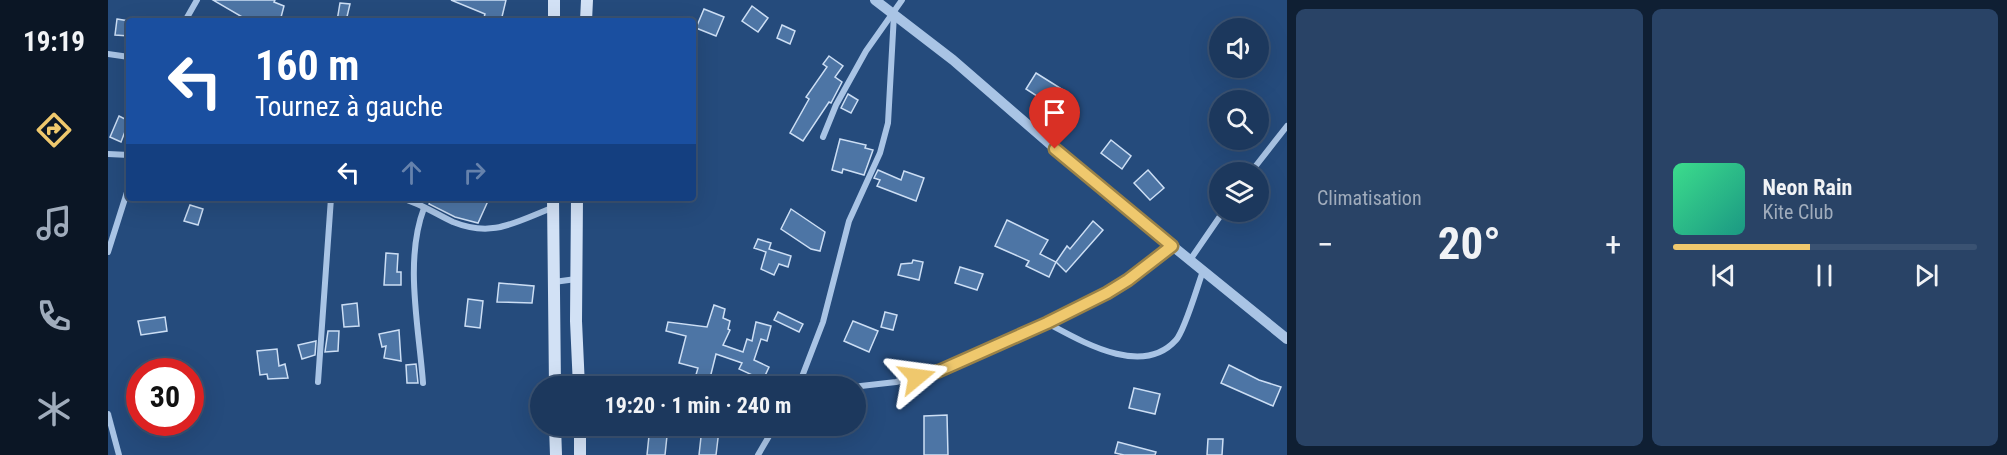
<!DOCTYPE html>
<html lang="fr">
<head>
<meta charset="utf-8">
<style>
  :root { --surface:#1c385d; --page:#294366; --text:#f1f3f6; --muted:#a0acbc; --line:#3a5272; --accent:#efc86d }
  body { margin:0; font-family:"Roboto Condensed",sans-serif; background:var(--page); color:var(--text); height:100vh; display:flex; flex-direction:column; font-size:22px; white-space:nowrap }
  * { box-sizing:border-box; margin:0 }
  p { font-size:20px; color:var(--muted) }
  .icon { flex:none; width:33px; height:33px; fill:none; stroke:currentColor; stroke-width:2; stroke-linecap:round; stroke-linejoin:round }
  .map { position:relative; flex:1; overflow:hidden }
  .drawer { display:flex; flex-direction:column; gap:9px; padding:9px; background:#0f1f33; width:720px }
  .drawer>* { flex:none }
  .banner { position:absolute; left:18px; top:18px; width:570px; height:183px; border-radius:6px; box-shadow:0 6px 24px #0002,0 0 0 2px var(--line); background:#1a4fa0; color:#fff; overflow:hidden }
  .controls { position:absolute; left:1101px; top:18px; display:grid; gap:12px }
  .controls a { display:grid; place-items:center; width:60px; height:60px; border-radius:50%; background:var(--surface); box-shadow:0 6px 24px #0002,0 0 0 2px var(--line); font-size:30px }
  .speed { position:absolute; left:18px; top:358px; display:flex; gap:12px; font-size:30px; font-weight:700; text-align:center }
  .speed>* { display:grid; place-content:center; width:78px; height:78px; border-radius:50%; background:var(--surface); box-shadow:0 6px 24px #0002,0 0 0 2px var(--line); line-height:1 }
  .speed .limit { border:9px solid #d22; background:#fff; color:#111 }
  .pin { position:absolute; display:grid; place-items:center; width:51px; height:51px; color:#fff; margin:-62px -26px; border-radius:50% 50% 50% 0; rotate:-45deg; box-shadow:0 0 6px #0007 }
  .pin .icon { rotate:45deg }
  .me { position:absolute; width:66px; margin:-33px; rotate:74deg; stroke-linejoin:round; filter:drop-shadow(0 0 4px #0008) }
  .turn { display:flex; align-items:center; gap:21px; height:126px; padding:0 30px; font-size:27px }
  .turn .icon { width:78px; height:78px; stroke-width:2.5 }
  .turn b { display:block; font-size:42px; line-height:51px }
  .lanes { display:flex; align-items:center; height:57px; padding:0 30px; background:#0003; justify-content:center; gap:30px; direction:ltr }
  .lanes .off { opacity:.35 }
  .big { font-size:45px; font-weight:700; line-height:1.1 }
  .drawer .card { flex:1; display:flex; flex-direction:column; justify-content:center; gap:9px; min-width:0; padding:0 21px; border-radius:9px; background:var(--page) }
  .song { display:flex; align-items:center; gap:18px }
  .cover { width:72px; height:72px; border-radius:9px; background:linear-gradient(135deg,hsl(150 70% 55%),hsl(170 70% 35%)) }
  .played { height:6px; border-radius:3px; background:linear-gradient(90deg,var(--accent) 45%,var(--line) 45%) }
  .keys { display:flex; justify-content:space-around; direction:ltr }
  .heat { display:flex; justify-content:space-between; align-items:center; font-size:33px; direction:ltr }
  .drawer .tiles { flex:1; display:grid; gap:9px; grid-template-columns:repeat(2,1fr) }
  .trip { position:absolute; left:422px; top:376px; width:336px; height:60px; border-radius:30px; background:var(--surface); box-shadow:0 6px 24px #0002,0 0 0 2px var(--line); font-weight:700; line-height:60px; text-align:center }
  main { display:flex; flex:1; min-height:0 }
  .menu { display:flex; flex-direction:column; width:108px; justify-content:space-around; align-items:center; background:#0b1625; color:var(--muted) }
  .menu .icon { width:42px; height:42px }
  .menu .on { color:var(--accent) }
  .menu b { font-size:27px; color:var(--text) }
  .map>svg:first-child { display:block }
</style>
</head>
<body>
<main>
<nav class="menu">
<b>19:19</b>
<svg class="icon on" aria-label="directions" viewBox="0 0 24 24"><path d="M12 3l9 9-9 9-9-9zM9 14v-3h6M13 9l2 2-2 2"/></svg>
<svg class="icon" aria-label="music" viewBox="0 0 24 24"><path d="M9 18V5l10-2v13"/><circle cx="6" cy="18" r="3"/><circle cx="16" cy="16" r="3"/></svg>
<svg class="icon" aria-label="phone" viewBox="0 0 24 24"><path d="M5 4h4l2 5-3 2q2 4 5 5l2-3 5 2v4C11 20 4 13 5 4z"/></svg>
<svg class="icon" aria-label="climate" viewBox="0 0 24 24"><path d="M12 3v18M4 7l16 10M4 17L20 7"/></svg>
</nav>
<div class="map">
<svg width="1179" height="455" viewBox="0 0 1179 455">
  <rect width="100%" height="100%" fill="#254b7c"/>
  <!-- building -->
  <g fill="#4d75a5" stroke="#ccdef4" stroke-width="1.5">
    <polygon points="105,0 167,0 166,2 176,6 172,21 141,21"/>
    <polygon points="343,0 398,0 393,21 375,21 377,14"/>
    <polygon points="232,3 242,4 238,21 229,21"/>
    <polygon points="644,6 660,18 650,32 634,21"/>
    <polygon points="596,9 616,17 608,36 588,28"/>
    <polygon points="9,19 21,21 21,36 7,35"/>
    <polygon points="674,25 687,31 682,44 669,38"/>
    <polygon points="721,56 735,66 727,77 734,82 723,103 721,102 695,141 682,133 701,99 698,97 719,67 715,64"/>
    <polygon points="928,73 960,93 949,109 918,89"/>
    <polygon points="740,94 750,100 743,113 733,108"/>
    <polygon points="11,116 21,121 13,142 2,137"/>
    <polygon points="732,139 758,145 757,148 765,150 756,175 735,169 734,173 724,170"/>
    <polygon points="1003,140 1023,156 1014,169 993,153"/>
    <polygon points="770,170 793,180 796,171 816,178 808,201 769,186 772,180 766,178"/>
    <polygon points="1040,170 1056,188 1042,200 1026,183"/>
    <polygon points="324,198 372,198 380,201 370,223 347,217 321,204"/>
    <polygon points="82,205 95,209 90,225 76,221"/>
    <polygon points="683,209 717,232 712,251 703,249 673,229"/>
    <polygon points="899,220 940,240 932,254 948,262 941,277 918,266 921,261 887,246"/>
    <polygon points="985,221 995,230 958,272 948,262 959,246 962,249"/>
    <polygon points="650,239 663,243 661,249 683,256 680,267 671,264 666,275 653,269 658,252 646,248"/>
    <polygon points="278,253 290,254 289,272 293,272 293,285 276,285"/>
    <polygon points="805,260 815,262 811,280 790,275 793,264 804,263"/>
    <polygon points="852,267 875,274 869,290 847,283"/>
    <polygon points="391,283 426,286 424,303 389,302"/>
    <polygon points="360,299 375,301 372,328 357,326"/>
    <polygon points="249,303 251,326 236,327 234,305"/>
    <polygon points="606,305 617,309 615,318 622,321 620,329 622,330 615,345 635,352 639,339 644,341 648,322 663,326 659,341 653,339 646,360 661,367 655,380 631,369 634,363 608,354 601,382 587,378 590,368 571,363 578,336 558,331 560,322 599,327"/>
    <polygon points="670,312 695,324 691,332 666,320"/>
    <polygon points="777,312 789,315 785,330 773,327"/>
    <polygon points="57,317 59,331 33,335 30,321"/>
    <polygon points="745,321 770,331 761,352 736,341"/>
    <polygon points="291,330 293,361 276,358 278,346 274,347 271,334"/>
    <polygon points="220,331 231,331 230,351 217,352"/>
    <polygon points="208,341 207,355 194,359 190,345"/>
    <polygon points="169,349 171,366 177,364 180,378 160,379 159,374 152,375 149,351"/>
    <polygon points="308,364 310,383 299,383 298,365"/>
    <polygon points="1121,365 1151,380 1173,387 1165,406 1113,383"/>
    <polygon points="1026,388 1052,394 1047,414 1021,408"/>
    <polygon points="839,415 840,455 816,455 816,416"/>
    <polygon points="542,426 560,426 557,455 539,455"/>
    <polygon points="594,428 611,430 608,455 591,455"/>
    <polygon points="1100,439 1115,439 1114,455 1099,455"/>
    <polygon points="1010,442 1048,452 1047,455 1016,455 1007,453"/>
  </g>
  <g fill="none" stroke-linecap="round" stroke-linejoin="round">
    <!-- minor -->
    <g stroke="#a9c4e5" stroke-width="6">
      <polyline points="77,21 89,0"/>
      <polyline points="0,54 21,57"/>
      <polyline points="715,137 728,105 758,51 794,0"/>
      <polyline points="0,154 21,155"/>
      <polyline points="1143,172 1179,126"/>
      <path d="M293 198C312 203 328 214 345 222 385 238 407 222 444 208"/>
      <path d="M1064 246 1020 280 999 293 939 323C973 341 1034 378 1068 340 1077 330 1089 287 1095 271"/>
      <polyline points="0,252 21,186"/>
      <polyline points="1082,260 1115,212"/>
      <polyline points="446,282 468,279"/>
      <polyline points="210,382 223,198"/>
      <path d="M315 383C311 327 296 261 316 208"/>
      <polyline points="690,387 715,322 741,221 772,153 780,123 786,14"/>
      <polyline points="744,387 788,382 831,371 939,323"/>
      <polyline points="0,414 11,455"/>
      <polyline points="650,455 667,426"/>
    </g>
    <!-- tertiary -->
    <polyline stroke="#a9c4e5" stroke-width="10" points="767,0 845,60 987,183 1179,339"/>
    <!-- secondary -->
    <g stroke="#d2e1f5" stroke-width="12">
      <polyline points="446,21 446,0"/>
      <polyline points="478,21 479,0"/>
      <polyline points="445,198 447,387"/>
      <polyline points="469,198 468,321 471,387"/>
      <polyline points="447,426 448,455"/>
      <polyline points="472,426 472,455"/>
    </g>
  </g>
  <g fill="none" stroke-linecap="round" stroke-linejoin="round">
    <defs>
      <polyline id="route" points="809,377 831,371 939,323 999,293 1020,280 1064,246 947,149"/>
    </defs>
    <!-- route casing -->
    <use href="#route" stroke="#9b8247" stroke-width="15"/>
    <!-- route -->
    <use href="#route" stroke="#efc86d" stroke-width="10"/>
  </g>
</svg>
<div class="controls">
<a><svg class="icon" aria-label="sound" viewBox="0 0 24 24"><path d="M4 9h4l5-4v14l-5-4H4zM17 9q2 3 0 6"/></svg></a>
<a><svg class="icon" aria-label="search" viewBox="0 0 24 24"><circle cx="10" cy="10" r="6"/><path d="M15 15l6 6"/></svg></a>
<a><svg class="icon" aria-label="layers" viewBox="0 0 24 24"><path d="M12 4l9 5-9 5-9-5zM3 14l9 5 9-5"/></svg></a>
</div>
<div class="speed"><div class="limit">30</div></div>
<div class="pin" style="left:947px;top:149px;background:#d93025"><svg class="icon" aria-label="arrive" viewBox="0 0 24 24"><path d="M6 21V4h12l-3 4 3 4H6"/></svg></div>
<svg class="me" style="left:809px;top:377px" viewBox="-20 -20 40 40"><path d="M0-17L14 15 0 8-14 15z" fill="#efc86d" stroke="#fff" stroke-width="4"/></svg>
<div class="trip">19:20 · 1 min · 240 m</div>
<div class="banner">
<div class="turn"><svg class="icon" aria-label="left" viewBox="0 0 24 24"><path d="M17 20v-9H6M10 6l-5 5 5 5"/></svg><div><b>160 m</b>Tournez à gauche</div></div>
<div class="lanes"><svg class="icon" aria-label="left" viewBox="0 0 24 24"><path d="M17 20v-9H6M10 6l-5 5 5 5"/></svg><svg class="icon off" aria-label="ahead" viewBox="0 0 24 24"><path d="M12 20V5M6 11l6-6 6 6"/></svg><svg class="icon off" aria-label="right" viewBox="0 0 24 24"><path d="M7 20v-9h11M14 6l5 5-5 5"/></svg></div>
</div>
</div>
<section class="drawer">
<div class="tiles">
<div class="card"><p>Climatisation</p>
<div class="heat"><a>−</a><b class="big">20°</b><a>+</a></div>
</div>
<div class="card">
<div class="song"><i class="cover"></i><div><b>Neon Rain</b><p>Kite Club</p></div></div>
<div class="played"></div>
<div class="keys"><svg class="icon" aria-label="previous" viewBox="0 0 24 24"><path d="M18 5L8 12l10 7zM5 5v14"/></svg><svg class="icon" aria-label="pause" viewBox="0 0 24 24"><path d="M8 5v14M16 5v14"/></svg><svg class="icon" aria-label="next" viewBox="0 0 24 24"><path d="M6 5l10 7-10 7zM19 5v14"/></svg></div>
</div>
</div>
</section>
</main>
</body>
</html>
